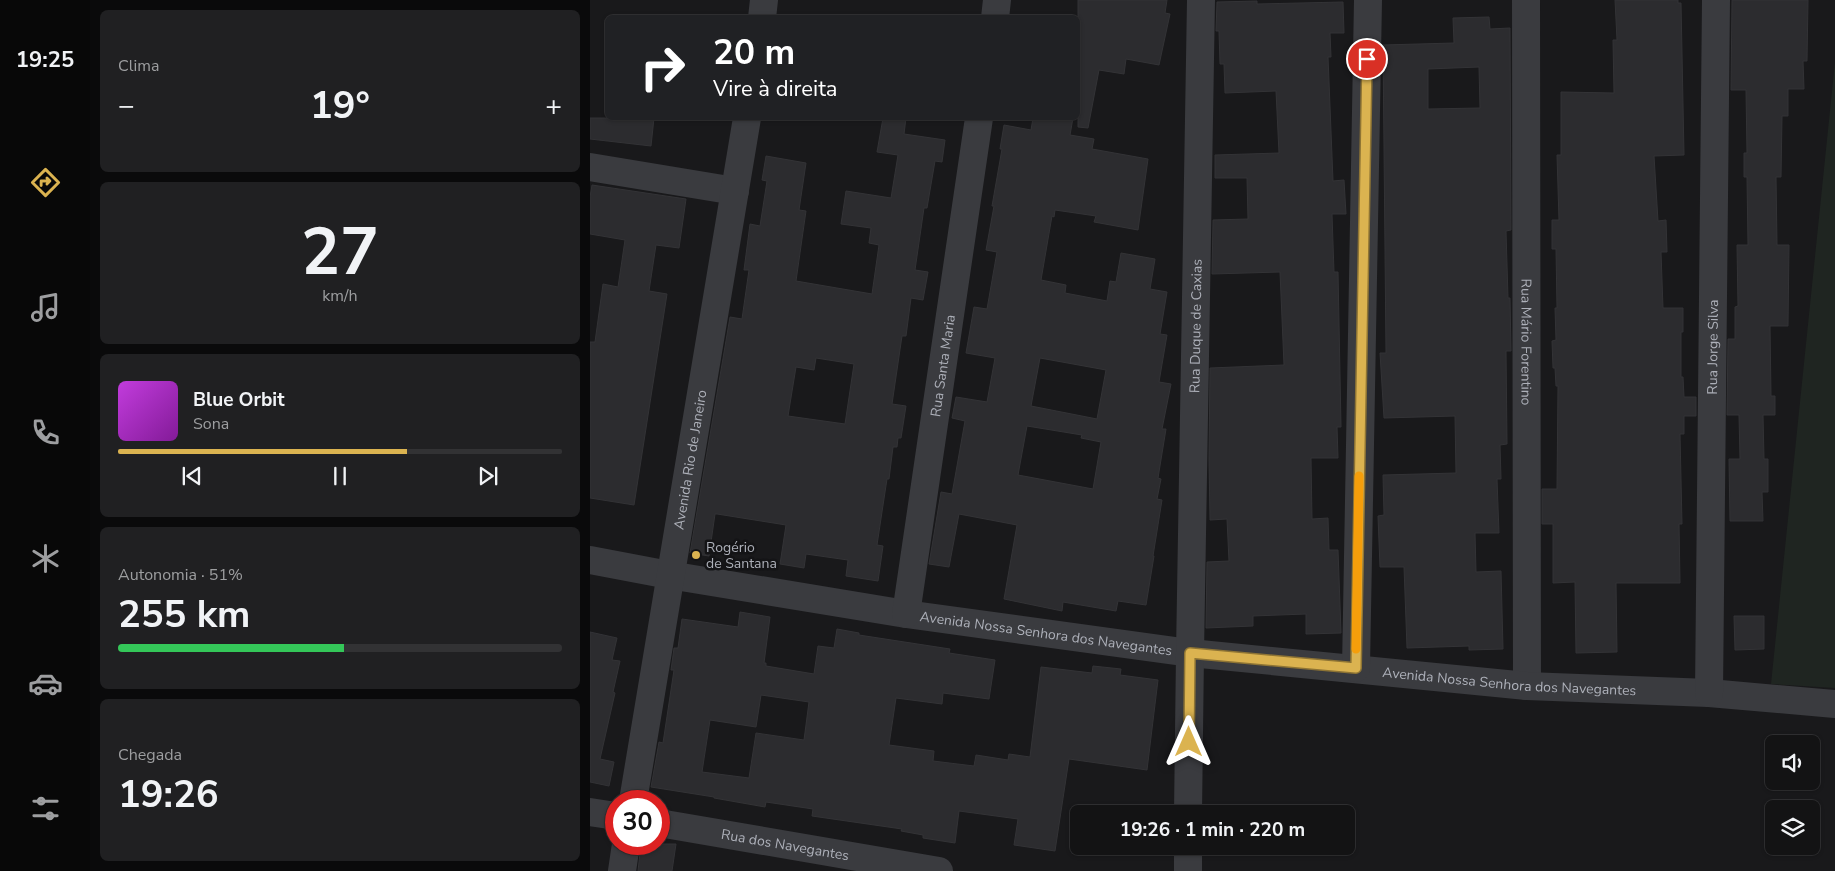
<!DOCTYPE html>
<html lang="pt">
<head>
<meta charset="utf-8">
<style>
  :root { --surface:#131314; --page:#202022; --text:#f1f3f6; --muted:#9d9ea0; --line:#323234; --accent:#dbb350 }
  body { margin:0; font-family:"Nunito Sans",sans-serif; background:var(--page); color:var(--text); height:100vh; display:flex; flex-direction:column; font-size:19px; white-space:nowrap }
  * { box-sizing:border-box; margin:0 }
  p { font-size:16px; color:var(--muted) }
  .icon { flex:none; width:28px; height:28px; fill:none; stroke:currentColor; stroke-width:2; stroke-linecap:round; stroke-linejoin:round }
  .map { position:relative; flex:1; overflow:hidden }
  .side { display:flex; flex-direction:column; gap:10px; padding:10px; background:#0a0a0b; width:500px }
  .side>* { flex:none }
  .hud { position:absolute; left:15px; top:15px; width:475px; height:105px; border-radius:8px; box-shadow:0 1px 4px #0004,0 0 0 1px var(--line); background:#202124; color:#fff; overflow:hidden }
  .controls { position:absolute; left:1175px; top:735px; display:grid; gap:10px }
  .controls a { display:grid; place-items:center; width:55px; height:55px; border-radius:8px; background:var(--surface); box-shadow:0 1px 4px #0004,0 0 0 1px var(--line); font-size:25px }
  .speed { position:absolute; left:15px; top:790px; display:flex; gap:10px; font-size:25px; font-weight:700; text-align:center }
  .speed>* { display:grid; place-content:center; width:65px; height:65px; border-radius:50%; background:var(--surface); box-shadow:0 1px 4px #0004,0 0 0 1px var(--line); line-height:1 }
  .speed .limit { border:8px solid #d22; background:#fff; color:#111 }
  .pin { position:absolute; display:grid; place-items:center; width:42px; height:42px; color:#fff; margin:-21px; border:2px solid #fff; border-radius:50%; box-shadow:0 1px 5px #0007 }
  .me { position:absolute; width:55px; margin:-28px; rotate:0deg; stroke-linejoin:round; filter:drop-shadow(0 0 4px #0008) }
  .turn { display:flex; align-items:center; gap:18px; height:105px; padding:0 25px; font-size:22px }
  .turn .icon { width:65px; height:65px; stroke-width:2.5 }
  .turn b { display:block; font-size:35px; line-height:42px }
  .big { font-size:38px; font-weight:700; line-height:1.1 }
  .side .tile { flex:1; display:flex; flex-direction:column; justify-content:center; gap:8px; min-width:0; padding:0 18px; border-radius:8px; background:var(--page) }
  .side .dial { align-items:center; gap:0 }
  .dial b { font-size:65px; line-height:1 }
  .song { display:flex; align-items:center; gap:15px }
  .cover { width:60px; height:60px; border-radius:8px; background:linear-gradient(135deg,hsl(290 70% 55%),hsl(290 70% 35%)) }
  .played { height:5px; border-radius:2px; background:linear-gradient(90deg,var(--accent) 65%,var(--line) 65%) }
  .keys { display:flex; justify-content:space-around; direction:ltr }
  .heat { display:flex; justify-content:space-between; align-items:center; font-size:28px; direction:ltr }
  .charge { height:8px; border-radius:4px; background:linear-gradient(90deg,#34c759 51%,var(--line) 0) }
  .trip { position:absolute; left:480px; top:805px; width:285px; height:50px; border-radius:8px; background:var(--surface); box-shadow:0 1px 4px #0004,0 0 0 1px var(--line); font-weight:700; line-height:50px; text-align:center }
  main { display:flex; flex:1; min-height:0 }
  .tab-bar { display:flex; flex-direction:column; width:90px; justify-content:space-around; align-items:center; background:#080808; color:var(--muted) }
  .tab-bar .icon { width:35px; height:35px }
  .tab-bar .on { color:var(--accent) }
  .tab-bar b { font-size:22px; color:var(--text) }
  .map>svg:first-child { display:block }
</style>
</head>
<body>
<main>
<nav class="tab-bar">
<b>19:25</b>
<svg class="icon on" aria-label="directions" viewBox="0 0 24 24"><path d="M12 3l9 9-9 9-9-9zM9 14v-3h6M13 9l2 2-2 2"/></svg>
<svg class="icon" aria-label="music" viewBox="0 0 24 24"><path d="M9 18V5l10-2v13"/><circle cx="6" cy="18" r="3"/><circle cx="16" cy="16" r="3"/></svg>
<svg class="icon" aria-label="phone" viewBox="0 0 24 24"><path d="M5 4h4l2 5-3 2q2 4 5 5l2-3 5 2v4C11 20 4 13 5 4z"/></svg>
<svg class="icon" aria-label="climate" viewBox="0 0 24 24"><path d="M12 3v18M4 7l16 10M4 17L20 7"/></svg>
<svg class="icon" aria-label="car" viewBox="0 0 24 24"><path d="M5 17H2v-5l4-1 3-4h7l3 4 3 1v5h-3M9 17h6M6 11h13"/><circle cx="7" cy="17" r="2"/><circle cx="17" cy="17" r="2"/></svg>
<svg class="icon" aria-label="filters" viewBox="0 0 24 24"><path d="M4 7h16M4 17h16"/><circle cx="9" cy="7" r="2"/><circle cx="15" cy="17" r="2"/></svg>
</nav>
<section class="side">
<div class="tile"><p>Clima</p>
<div class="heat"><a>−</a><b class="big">19°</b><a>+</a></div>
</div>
<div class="tile dial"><b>27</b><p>km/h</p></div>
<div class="tile">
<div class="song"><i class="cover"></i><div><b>Blue Orbit</b><p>Sona</p></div></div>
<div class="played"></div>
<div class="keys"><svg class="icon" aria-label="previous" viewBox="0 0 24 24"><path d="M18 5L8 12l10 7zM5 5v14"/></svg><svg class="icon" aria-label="pause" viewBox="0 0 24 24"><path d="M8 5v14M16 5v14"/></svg><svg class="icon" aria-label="next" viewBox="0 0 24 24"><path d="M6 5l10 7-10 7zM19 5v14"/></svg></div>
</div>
<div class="tile"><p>Autonomia · 51%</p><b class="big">255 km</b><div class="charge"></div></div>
<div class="tile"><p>Chegada</p><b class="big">19:26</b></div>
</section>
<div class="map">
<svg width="1245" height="871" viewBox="0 0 1245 871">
  <rect width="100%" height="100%" fill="#19191b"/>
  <!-- green -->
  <polygon fill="#1f2521" points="1245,62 1245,688 1181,684"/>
  <!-- building -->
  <g fill="#2c2c2f" stroke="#333336" fill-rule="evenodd">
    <polygon points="488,0 577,0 575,13 580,14 569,65 536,59 534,74 509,70 498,128 488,127"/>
    <polygon points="1025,0 1088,0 1088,3 1091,3 1094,155 1064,156 1068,221 1076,220 1077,252 1071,252 1073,308 1093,308 1093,332 1091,332 1091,377 1093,377 1094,397 1106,397 1106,416 1094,416 1094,434 1090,434 1092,524 1089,524 1090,583 1026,583 1027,652 986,653 985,582 963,583 963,524 952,524 952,489 967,489 968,386 966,386 965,368 963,368 962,341 966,340 965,308 967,308 966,249 962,249 962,220 969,220 967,155 971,155 971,92 1024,93 1023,40 1027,40"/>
    <polygon points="1142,0 1218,0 1217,61 1213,61 1214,89 1198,89 1198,116 1192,116 1191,177 1186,177 1187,245 1199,245 1198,326 1180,326 1181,396 1185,396 1185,415 1173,415 1174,459 1178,459 1178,492 1172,492 1173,521 1140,521 1139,459 1150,459 1149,415 1137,415 1138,339 1145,339 1145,307 1148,306 1147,245 1158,245 1157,177 1154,177 1154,153 1157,153 1156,90 1141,90"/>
    <polygon points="667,1 667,4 753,2 754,33 740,33 741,57 738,57 743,181 754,180 756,214 742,214 744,272 748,272 751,427 747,427 748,458 721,458 722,519 738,518 739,550 748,550 751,633 716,634 716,614 663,616 663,626 616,628 617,562 639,561 637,519 620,520 619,459 620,368 694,365 690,272 622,274 623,220 658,219 657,178 625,178 625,155 689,153 686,91 635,93 634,64 630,64 629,31 626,31 627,2"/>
    <path d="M899 17 900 29 920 28 921 230 916 231 918 298H920L921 351H916L917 444 910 445 911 479H907L909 533H885L886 572 911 571 913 649 879 650V646L817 648 814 567H790L788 516 794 515 793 475 866 473 865 416 794 418 790 353H796L793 45 864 43 863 18ZM889 67 890 108 838 109V69Z"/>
    <polygon points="0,118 64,118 61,146 0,139"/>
    <path d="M293 118H316L314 134 355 140 352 162 345 161 337 208H334L325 270 338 272 333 300 321 298 316 336H312L302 404 316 406 311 438H308L307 447H303L299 479H297L287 545 293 546 288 581 256 576 258 560 216 554 214 568 190 564 196 525 127 514H125L119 556 100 553 140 317 152 319 159 270H154L160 224 170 226 177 181 172 180 176 156 216 163 209 210 216 211 206 281 282 294 289 245 279 243 281 228 251 224 256 191 301 198 308 155 287 152ZM226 358 264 364 255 424 198 416 206 367 224 370Z"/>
    <path d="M443 118H483L480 135 504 139 502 149 558 159 548 230 504 222 506 216 465 210 464 217 462 216 451 280 476 285 475 293 517 301 520 281 526 282 531 253 565 259 560 289 577 292 570 334 577 335 569 382 581 384 572 429H576L568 478 571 479 567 499 572 500 563 556H564L556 605 528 601 526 611 473 602 472 611 414 599 427 525 369 514 359 567 339 564 351 492 362 494 375 421 362 418 366 397 397 402 405 358 376 353 384 307 397 309 407 252 396 250 404 206H402L412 149H410L414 125 441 130ZM450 358 516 370 507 419 441 406ZM437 426 492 435 491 438 511 442 503 489 428 475Z"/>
    <polygon points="2,185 96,199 89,248 66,245 59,291 77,294 44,505 0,498 0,342 5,342 13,284 28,287 35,240 0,234 0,197"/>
    <path d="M150 612 180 617 174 663H176V666L224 674 228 646 244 648 247 629 269 633V635L360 649 359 653 405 660 399 699 353 693 352 704 306 698 299 745 344 751 343 761 384 766 386 755 418 760 419 754 440 757 451 667 502 673 503 666 531 669 530 675 568 680 557 770 479 759 465 851 424 845 428 819 369 811 365 843 333 838V835L311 831 312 829 222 816 223 809 176 802 175 807 124 798V797L61 787 69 742 73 743 84 670H81L84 648H88L92 619 148 627ZM171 695 219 702 214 740 166 733 159 778 112 772 120 720 166 727Z"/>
    <polygon points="1144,616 1174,616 1174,649 1145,650"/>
    <polygon points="0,632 27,638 22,660 30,661 23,692 25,693 10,759 24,762 19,786 0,782"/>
    <polygon points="51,844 86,844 82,871 48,871"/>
  </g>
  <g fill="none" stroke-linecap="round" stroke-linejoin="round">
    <!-- minor -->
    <g stroke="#3a3b3f" stroke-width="28">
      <path id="s1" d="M936 0 937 686"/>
      <polyline points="172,18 174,0"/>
      <polyline points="405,18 407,0"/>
      <polyline points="0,167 145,191"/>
      <path id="s2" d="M0 560 79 575 316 614 600 653 937 686 1119 693 1245 704"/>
      <path id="s3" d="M316 614 389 118"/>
      <polyline points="766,668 778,0"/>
      <path id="s4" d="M1119 693 1126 0"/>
      <path id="s5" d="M43 801 157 118"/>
      <polyline points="0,812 26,816"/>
      <path id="s6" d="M598 814 600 653 611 0"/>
      <path id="s7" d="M69 823 349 871"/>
      <polyline points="32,871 36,844"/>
      <polyline points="598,871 598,846"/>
    </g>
  </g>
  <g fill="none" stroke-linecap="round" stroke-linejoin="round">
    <defs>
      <polyline id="route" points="599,742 600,653 766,668 777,59"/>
    </defs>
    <!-- route casing -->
    <use href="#route" stroke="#8e7434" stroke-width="12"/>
    <!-- route -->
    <use href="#route" stroke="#dbb350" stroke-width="9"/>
    <!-- slow -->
    <polyline stroke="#f59e0b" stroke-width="9" points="766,649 769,476"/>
  </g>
  <!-- markers -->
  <circle fill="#dbb350" stroke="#141416" stroke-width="2" cx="106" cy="555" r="5"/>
  <g text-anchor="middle" stroke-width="5" stroke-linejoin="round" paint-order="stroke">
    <!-- street labels -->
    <g font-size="14" fill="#adb0b9" stroke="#141416">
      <text dy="5" stroke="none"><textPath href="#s6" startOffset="488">Rua Duque de Caxias</textPath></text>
      <text dy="5" stroke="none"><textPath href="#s1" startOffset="342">Rua Mário Forentino</textPath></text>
      <text dy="5" stroke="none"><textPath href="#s4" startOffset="346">Rua Jorge Silva</textPath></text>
      <text dy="5" stroke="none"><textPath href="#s3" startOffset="251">Rua Santa Maria</textPath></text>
      <text dy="5" stroke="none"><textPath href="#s5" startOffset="346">Avenida Rio de Janeiro</textPath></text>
      <text dy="5" stroke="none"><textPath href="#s2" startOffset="462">Avenida Nossa Senhora dos Navegantes</textPath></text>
      <text dy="5" stroke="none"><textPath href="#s2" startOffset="928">Avenida Nossa Senhora dos Navegantes</textPath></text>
      <text dy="5" stroke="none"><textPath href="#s7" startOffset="128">Rua dos Navegantes</textPath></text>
    </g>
    <!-- poi labels -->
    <g font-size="14" fill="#adb0b9" stroke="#141416" text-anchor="start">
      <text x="116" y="552">Rogério<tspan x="116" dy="16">de Santana</tspan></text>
    </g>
  </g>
</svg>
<div class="controls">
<a><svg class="icon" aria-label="sound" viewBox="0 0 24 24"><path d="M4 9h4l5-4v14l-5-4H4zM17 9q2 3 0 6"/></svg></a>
<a><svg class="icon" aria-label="layers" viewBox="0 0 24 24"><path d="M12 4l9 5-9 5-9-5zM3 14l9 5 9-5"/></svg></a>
</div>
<div class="speed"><div class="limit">30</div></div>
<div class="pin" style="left:777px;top:59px;background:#d93025"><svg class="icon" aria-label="arrive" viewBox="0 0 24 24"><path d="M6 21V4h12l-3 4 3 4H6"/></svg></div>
<svg class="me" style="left:599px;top:742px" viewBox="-20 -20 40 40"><path d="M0-17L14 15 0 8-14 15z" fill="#dbb350" stroke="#fff" stroke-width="4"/></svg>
<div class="trip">19:26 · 1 min · 220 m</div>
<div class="hud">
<div class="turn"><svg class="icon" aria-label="right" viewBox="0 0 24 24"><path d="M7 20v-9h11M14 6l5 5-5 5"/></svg><div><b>20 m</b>Vire à direita</div></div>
</div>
</div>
</main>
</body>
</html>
